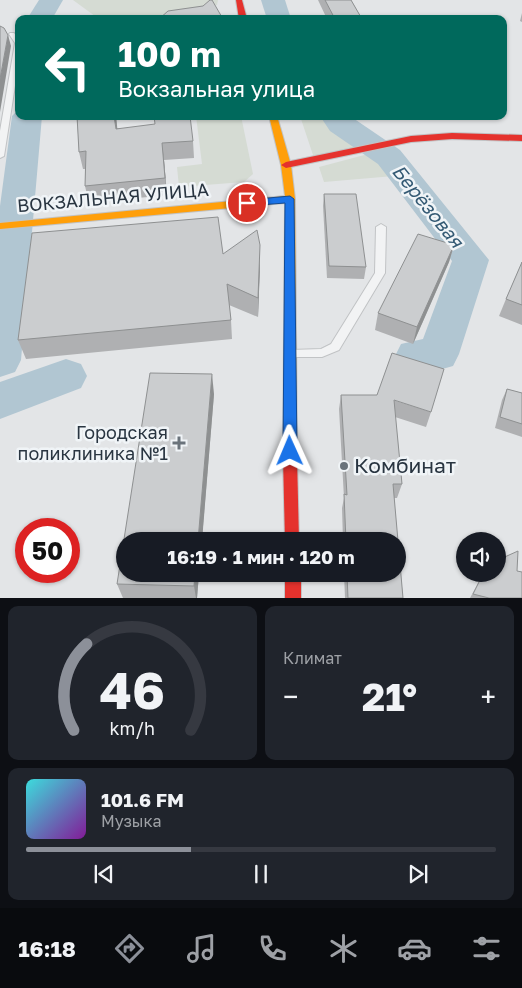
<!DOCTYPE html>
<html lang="ru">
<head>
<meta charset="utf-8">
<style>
  :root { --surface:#171b24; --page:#20242c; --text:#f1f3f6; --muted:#9ea1a6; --line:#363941; --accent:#8c9099 }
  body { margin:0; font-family:"Golos Text",sans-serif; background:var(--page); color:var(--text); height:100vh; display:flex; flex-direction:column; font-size:19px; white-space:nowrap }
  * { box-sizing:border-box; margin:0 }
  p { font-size:16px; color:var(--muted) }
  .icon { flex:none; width:28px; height:28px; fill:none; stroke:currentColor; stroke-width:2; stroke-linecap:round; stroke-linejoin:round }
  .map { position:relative; height:598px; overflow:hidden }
  .panel { display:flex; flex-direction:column; gap:8px; padding:8px; background:#0d0f14; flex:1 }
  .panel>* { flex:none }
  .banner { position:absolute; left:15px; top:15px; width:492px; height:105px; border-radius:10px; box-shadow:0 1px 4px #0004; background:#00695c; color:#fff; overflow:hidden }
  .tools { position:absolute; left:456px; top:532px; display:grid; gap:10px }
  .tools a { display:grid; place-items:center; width:50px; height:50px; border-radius:50%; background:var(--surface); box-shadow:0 1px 4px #0004; font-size:25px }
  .speed { position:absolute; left:15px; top:518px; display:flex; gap:10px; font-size:25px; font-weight:700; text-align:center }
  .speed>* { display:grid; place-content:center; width:65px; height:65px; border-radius:50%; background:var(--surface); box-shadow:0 1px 4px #0004; line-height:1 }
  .speed .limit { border:8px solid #d22; background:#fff; color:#111 }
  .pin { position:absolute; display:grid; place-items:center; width:42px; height:42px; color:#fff; margin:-21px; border:2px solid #fff; border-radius:50%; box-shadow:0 1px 5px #0007 }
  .me { position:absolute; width:55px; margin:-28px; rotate:359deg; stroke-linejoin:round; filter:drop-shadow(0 0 4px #0008) }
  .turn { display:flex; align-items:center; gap:18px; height:105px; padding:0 20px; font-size:22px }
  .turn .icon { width:65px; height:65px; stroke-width:2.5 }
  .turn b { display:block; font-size:35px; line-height:42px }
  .big { font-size:38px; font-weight:700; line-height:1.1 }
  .panel .card { flex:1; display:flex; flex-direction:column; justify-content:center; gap:8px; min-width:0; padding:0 18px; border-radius:10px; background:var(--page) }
  .panel .dial { align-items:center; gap:0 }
  .dial svg { height:130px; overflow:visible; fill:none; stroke:var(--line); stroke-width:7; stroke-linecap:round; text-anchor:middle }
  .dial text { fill:var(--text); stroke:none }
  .song { display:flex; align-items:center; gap:15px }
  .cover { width:60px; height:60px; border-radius:8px; background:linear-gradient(135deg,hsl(180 70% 55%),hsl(290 70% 35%)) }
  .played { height:5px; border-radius:2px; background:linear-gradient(90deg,var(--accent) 35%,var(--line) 35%) }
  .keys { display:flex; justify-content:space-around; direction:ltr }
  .heat { display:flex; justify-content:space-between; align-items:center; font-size:28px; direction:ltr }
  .panel .tiles { flex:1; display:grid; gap:8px; grid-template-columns:1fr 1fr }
  .card:last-child { grid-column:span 2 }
  .trip { position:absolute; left:116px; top:532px; width:290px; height:50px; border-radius:25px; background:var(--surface); box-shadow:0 1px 4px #0004; font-weight:700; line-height:50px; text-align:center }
  .tabs { display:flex; height:80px; justify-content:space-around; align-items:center; background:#090b0e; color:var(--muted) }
  .tabs .icon { width:35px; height:35px }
  .tabs .selected { color:var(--accent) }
  .tabs b { font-size:22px; color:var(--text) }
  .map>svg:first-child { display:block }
</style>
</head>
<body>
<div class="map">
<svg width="522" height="598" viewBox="0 0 522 598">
  <rect width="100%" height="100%" fill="#e3e5e7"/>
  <!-- green -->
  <g fill="#d5dbd3">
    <polygon points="73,0 218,0 217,5 162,19 99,19"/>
    <polygon points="196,116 241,116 253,174 244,182 179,187 177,167 202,164"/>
    <polygon points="300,116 329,116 335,126 364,146 314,158"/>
    <polygon points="372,153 381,159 394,176 324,182 319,167"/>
  </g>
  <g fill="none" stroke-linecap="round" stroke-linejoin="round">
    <!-- river -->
    <g fill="#b1c6d2" fill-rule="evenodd">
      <polygon points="39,0 63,0 52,19 27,19"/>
      <polygon points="261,0 285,0 291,19 267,19"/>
      <polygon points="19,109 19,116 42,116 21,360 15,372 0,377 0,206 12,116"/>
      <path d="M320 116H350L400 150 489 260 459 354 453 366C434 372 420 374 401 368L395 356 401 344 423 339 452 261 378 164 330 131Z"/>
      <polygon points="66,359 81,364 87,376 81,388 0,419 0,382"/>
    </g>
    <defs>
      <g id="lane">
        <polygon points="10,33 14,33 19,39 19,60 4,156 0,158 0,131 15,43 9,34"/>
        <polygon points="381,224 386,227 385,273 339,350 322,357 287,357 286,354 287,351 291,350 321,349 331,344 375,273 376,227"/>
      </g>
      <polygon id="slow" points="269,116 277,116 291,165 295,199 297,458 295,462 290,464 285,462 283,458 285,203 0,229 0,223 285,196 281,165"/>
      <g id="jam">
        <polygon points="236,0 242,0 247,19 239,19"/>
        <polygon points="452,133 522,135 522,141 452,139 411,142 286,168 281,165 286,162 411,136"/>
        <polygon points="290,452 295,454 297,458 299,541 285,541 283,458 285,454"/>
        <rect x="285" y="574" width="16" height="24"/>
      </g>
    </defs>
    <!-- lane casing -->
    <use href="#lane" stroke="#c1c3c5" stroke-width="2"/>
    <!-- slow casing -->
    <use href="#slow" stroke="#c1c3c5" stroke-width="2"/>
    <!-- jam casing -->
    <use href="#jam" stroke="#c1c3c5" stroke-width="2"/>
    <!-- lane -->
    <use href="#lane" fill="#f2f3f4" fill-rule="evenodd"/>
    <!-- slow -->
    <use href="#slow" fill="#ff9f0a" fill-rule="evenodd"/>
    <!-- jam -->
    <use href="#jam" fill="#e5322d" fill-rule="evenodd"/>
  </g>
  <!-- wall -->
  <g fill="#afb0b2">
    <polygon points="318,0 351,0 362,19 327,19"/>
    <polygon points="522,13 522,22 520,21"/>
    <polygon points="77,116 116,116 117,128 193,141 194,158 164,160 167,195 89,203 85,186 85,169 83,169 79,152"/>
    <polygon points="375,116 391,116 375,117"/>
    <polygon points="324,194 366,267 364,279 327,278 323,206"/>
    <polygon points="454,245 449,262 413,344 375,330 378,313"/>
    <polygon points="223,254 260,265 258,317 229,305 231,320 232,339 26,359 18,340"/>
    <polygon points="522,262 522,325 499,316 506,299"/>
    <polygon points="507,389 522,393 522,437 495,428 502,400"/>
    <polygon points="214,394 197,598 123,598 117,584"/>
    <polygon points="341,395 377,395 431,412 426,427 395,417 402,484 397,498 394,498 403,598 345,598 344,574 398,574 398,541 343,541 342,508 344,498 339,409"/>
    <polygon points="517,571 522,598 470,598 483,574"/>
  </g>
  <!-- shaded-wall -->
  <g fill="#8e9091">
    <polygon points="8,35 11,46 0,112 0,79"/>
    <polygon points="114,116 116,116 119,145 116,129"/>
    <polygon points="162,143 164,160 167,195 165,178"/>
    <polygon points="260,245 260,265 258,317 258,298"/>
    <polygon points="454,245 449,262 413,344 417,327"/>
    <polygon points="212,374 214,394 202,541 198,541"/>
    <polygon points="195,574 199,574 197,598 196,598 194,586"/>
  </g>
  <!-- building -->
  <g fill="#cbcdcf" stroke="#8e9091">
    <polygon points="210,0 212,0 223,19 159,19 168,11 203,6"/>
    <polygon points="325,0 351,0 362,19 335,19"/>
    <polygon points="0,26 4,28 8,35 0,79"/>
    <polygon points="77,116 114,116 116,129 155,124 154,116 190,116 193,141 162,143 165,178 85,186 86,151 79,152"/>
    <polygon points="324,194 356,194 366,267 329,266"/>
    <polygon points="218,217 223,254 257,230 260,245 258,298 227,284 231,320 18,340 32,233"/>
    <polygon points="418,234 454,245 417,327 378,313"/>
    <polygon points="522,262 522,305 506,299"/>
    <polygon points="392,353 444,369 431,412 394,400 402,484 393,484 403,598 348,598 347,574 398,574 398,541 346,541 344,494 347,495 341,395 377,395"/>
    <polygon points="150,373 212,374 198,541 125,541 125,574 195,574 194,586 117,584"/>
    <polygon points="507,389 522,393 522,424 500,417"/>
    <polygon points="518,551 517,571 522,572 522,598 489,598 473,594 483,574 498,574 498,560"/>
  </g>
  <!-- route -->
  <polygon fill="#1a73e8" stroke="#114b97" points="290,196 294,199 297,451 295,455 290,457 285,455 283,451 285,203 247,206 242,203 247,200"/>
  <!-- markers -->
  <g fill="#6a737b" stroke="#f0f4f7" stroke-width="2">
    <path d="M176.5 435.5h5v5h5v5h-5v5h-5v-5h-5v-5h5z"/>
    <circle cx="344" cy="466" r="5"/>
  </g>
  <g text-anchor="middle" stroke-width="5" stroke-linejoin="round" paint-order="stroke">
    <!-- street labels -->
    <g font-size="18" fill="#293541" stroke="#f0f4f7">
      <text transform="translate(113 198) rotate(-5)" y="6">ВОКЗАЛЬНАЯ УЛИЦА</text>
    </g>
    <!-- poi labels -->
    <g font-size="18" fill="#293541" stroke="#f0f4f7" text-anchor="end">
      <text x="168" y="439">Городская<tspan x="168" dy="21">поликлиника №1</tspan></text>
    </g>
    <!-- water labels -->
    <g font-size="19" font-style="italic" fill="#345a74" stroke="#f0f4f7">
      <text transform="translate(428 206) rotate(51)" y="7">Берёзовая</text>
    </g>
    <!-- near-poi labels -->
    <g font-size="21" fill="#293541" stroke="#f0f4f7" text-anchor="start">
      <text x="354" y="473">Комбинат</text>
    </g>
  </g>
</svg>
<div class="tools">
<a><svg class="icon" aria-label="sound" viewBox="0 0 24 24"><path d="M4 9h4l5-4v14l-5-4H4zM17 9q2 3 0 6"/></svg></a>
</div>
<div class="speed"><div class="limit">50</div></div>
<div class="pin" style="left:247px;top:203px;background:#d93025"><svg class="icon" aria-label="arrive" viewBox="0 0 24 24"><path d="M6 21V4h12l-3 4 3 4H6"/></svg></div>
<svg class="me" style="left:290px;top:451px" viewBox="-20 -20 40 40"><path d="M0-17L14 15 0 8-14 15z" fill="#1a73e8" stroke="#fff" stroke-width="4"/></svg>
<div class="trip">16:19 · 1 мин · 120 m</div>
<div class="banner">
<div class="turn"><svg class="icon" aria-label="left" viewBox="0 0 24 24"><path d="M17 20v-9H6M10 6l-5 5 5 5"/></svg><div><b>100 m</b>Вокзальная улица</div></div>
</div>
</div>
<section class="panel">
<div class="tiles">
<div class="card dial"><svg viewBox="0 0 100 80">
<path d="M14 69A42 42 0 1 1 86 69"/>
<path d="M14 69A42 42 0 0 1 22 16" stroke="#8c9099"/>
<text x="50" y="56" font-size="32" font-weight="700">46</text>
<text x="50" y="72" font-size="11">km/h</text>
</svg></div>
<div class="card"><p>Климат</p>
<div class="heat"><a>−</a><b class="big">21°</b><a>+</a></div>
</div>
<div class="card">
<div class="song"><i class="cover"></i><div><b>101.6 FM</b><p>Музыка</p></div></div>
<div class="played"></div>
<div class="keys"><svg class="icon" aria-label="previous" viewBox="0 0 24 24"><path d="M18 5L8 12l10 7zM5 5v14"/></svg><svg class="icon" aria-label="pause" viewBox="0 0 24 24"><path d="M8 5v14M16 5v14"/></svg><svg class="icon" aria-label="next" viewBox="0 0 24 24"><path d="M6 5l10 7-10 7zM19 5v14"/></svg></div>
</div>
</div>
</section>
<nav class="tabs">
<b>16:18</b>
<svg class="icon selected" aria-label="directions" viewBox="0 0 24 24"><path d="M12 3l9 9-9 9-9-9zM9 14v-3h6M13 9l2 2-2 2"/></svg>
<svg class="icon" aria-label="music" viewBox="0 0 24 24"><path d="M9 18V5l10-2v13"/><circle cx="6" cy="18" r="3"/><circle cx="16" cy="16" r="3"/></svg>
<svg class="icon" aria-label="phone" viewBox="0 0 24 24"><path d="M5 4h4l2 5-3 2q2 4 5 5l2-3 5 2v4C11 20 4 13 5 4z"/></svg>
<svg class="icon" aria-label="climate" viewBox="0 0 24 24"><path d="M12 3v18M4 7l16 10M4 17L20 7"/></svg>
<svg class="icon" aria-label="car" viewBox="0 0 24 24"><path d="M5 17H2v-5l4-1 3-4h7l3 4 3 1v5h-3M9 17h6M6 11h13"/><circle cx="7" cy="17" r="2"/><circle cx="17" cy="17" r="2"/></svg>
<svg class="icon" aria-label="filters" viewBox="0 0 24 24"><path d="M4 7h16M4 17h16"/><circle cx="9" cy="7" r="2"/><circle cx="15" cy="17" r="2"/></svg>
</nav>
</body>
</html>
